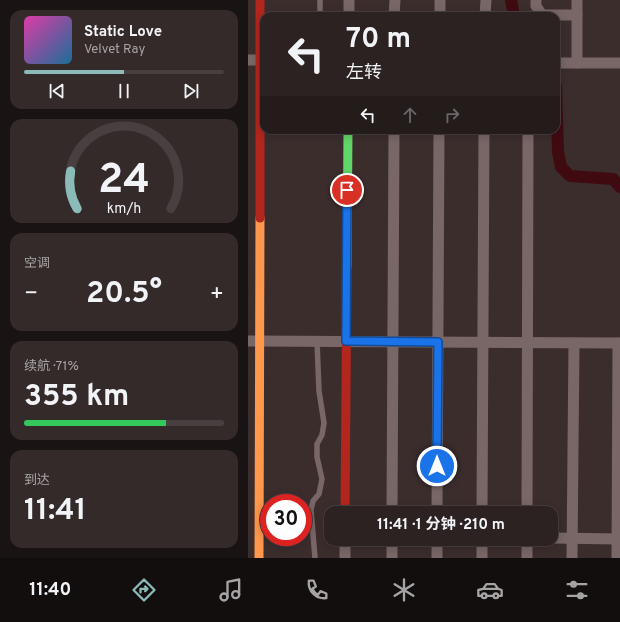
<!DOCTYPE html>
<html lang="zh">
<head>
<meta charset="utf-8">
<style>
  :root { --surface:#2d2222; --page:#352a2a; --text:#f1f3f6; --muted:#a7a4a5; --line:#483f40; --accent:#8bbbb9 }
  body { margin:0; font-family:Overpass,"Noto Sans SC",sans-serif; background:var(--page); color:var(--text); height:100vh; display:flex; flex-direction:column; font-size:15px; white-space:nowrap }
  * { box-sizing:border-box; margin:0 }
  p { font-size:13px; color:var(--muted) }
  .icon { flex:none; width:22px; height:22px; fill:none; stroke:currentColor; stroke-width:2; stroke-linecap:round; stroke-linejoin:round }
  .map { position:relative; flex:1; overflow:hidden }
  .sheet { display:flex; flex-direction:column; gap:10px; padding:10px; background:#191313; width:248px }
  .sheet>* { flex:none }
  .hud { position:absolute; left:12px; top:12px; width:300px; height:122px; border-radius:12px; box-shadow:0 2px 10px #0003,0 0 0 1px var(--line); background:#2d2222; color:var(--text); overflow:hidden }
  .speed { position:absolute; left:12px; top:494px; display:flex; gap:8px; font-size:20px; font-weight:700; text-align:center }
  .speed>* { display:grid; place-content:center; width:52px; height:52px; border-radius:50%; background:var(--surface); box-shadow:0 2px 10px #0003,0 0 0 1px var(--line); line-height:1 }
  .speed .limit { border:6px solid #d22; background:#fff; color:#111 }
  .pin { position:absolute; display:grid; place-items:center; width:34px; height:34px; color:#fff; margin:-17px; border:2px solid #fff; border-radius:50%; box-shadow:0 1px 4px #0007 }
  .me { position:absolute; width:44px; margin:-22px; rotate:0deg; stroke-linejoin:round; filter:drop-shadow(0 0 3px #0008) }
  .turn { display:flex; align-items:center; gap:14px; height:84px; padding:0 20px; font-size:18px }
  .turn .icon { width:52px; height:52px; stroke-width:2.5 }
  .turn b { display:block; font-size:28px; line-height:34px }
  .lanes { display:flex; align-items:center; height:38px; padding:0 20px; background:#0003; justify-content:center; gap:20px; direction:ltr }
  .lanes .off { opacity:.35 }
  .big { font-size:30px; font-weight:700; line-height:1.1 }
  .sheet .widget { flex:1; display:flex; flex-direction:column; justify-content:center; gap:6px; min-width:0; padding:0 14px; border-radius:12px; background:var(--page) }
  .sheet .dial { align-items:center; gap:0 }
  .dial svg { height:104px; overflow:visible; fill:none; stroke:var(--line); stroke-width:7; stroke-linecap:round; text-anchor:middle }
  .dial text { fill:var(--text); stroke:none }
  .song { display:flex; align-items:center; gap:12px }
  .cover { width:48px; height:48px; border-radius:6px; background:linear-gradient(135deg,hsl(320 70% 55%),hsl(200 70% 35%)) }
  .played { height:4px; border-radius:2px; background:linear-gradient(90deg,var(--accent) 50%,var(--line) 50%) }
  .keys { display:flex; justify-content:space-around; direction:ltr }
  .heat { display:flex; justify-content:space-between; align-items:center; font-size:22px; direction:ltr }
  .charge { height:6px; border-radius:3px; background:linear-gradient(90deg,#34c759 71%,var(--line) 0) }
  .trip { position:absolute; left:76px; top:506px; width:234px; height:40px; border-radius:12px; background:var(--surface); box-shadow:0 2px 10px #0003,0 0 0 1px var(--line); font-weight:700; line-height:40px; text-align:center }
  .dock { display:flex; height:64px; justify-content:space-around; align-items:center; background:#120e0e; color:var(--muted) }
  .dock .icon { width:28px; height:28px }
  .dock .current { color:var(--accent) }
  .dock b { font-size:18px; color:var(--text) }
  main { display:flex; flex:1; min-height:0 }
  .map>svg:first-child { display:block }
</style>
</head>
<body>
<main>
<section class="sheet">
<div class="widget">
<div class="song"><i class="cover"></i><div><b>Static Love</b><p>Velvet Ray</p></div></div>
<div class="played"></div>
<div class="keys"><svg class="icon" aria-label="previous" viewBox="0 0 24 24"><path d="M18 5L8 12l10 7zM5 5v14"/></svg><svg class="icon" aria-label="pause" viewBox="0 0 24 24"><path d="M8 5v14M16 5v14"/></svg><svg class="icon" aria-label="next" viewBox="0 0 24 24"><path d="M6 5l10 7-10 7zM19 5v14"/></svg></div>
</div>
<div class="widget dial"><svg viewBox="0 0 100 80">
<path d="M14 69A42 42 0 1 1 86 69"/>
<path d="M14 69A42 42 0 0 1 9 40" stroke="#8bbbb9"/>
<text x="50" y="56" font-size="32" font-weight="700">24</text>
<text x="50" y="72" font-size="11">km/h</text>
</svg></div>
<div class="widget"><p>空调</p>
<div class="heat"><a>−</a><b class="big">20.5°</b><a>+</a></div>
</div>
<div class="widget"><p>续航 · 71%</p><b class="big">355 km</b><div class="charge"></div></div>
<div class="widget"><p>到达</p><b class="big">11:41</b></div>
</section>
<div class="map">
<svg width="372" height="558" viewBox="0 0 372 558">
  <rect width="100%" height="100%" fill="#3c2d2d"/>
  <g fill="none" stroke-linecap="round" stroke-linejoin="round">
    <!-- canal -->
    <g stroke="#400a11" stroke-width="12">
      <polyline points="263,0 266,16"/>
      <polyline points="308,86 310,152 313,167 322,176 365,179 372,187"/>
    </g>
    <!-- lane -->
    <g stroke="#796767" stroke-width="5.5">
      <polyline points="72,16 72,0"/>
      <polyline points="67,558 63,510 65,501 71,494 74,479 69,457 69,444 74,435 76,423 71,391 69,341"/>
    </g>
    <!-- street -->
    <g stroke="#796767" stroke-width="11">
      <polyline points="288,0 288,6 294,15 329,15"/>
      <polyline points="101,16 101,0"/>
      <polyline points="146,16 147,0"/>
      <polyline points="192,16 192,0"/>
      <polyline points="237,16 238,0"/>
      <polyline points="0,60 16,60"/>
      <polyline points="308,63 372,63"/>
      <polyline points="329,63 329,0"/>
      <polyline points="0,341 372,343"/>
      <polyline points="144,513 146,130"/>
      <polyline points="189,513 191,130"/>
      <polyline points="234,513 236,130"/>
      <polyline points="279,513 280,130"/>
      <polyline points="303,538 372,539"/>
      <polyline points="97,558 97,539"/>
      <polyline points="144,558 144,539"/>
      <polyline points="189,558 189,539"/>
      <polyline points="234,558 234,539"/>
      <polyline points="279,558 279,539"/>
      <polyline points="324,558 326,343"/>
      <polyline points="369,558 370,343"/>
    </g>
    <!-- fast -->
    <polyline stroke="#63d668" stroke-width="9" points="99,267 100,130"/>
    <!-- slow -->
    <polyline stroke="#ff974d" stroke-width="9" points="11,558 12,218"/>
    <!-- jam -->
    <g stroke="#b3261e" stroke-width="9">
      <polyline points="12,218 12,0"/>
      <polyline points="97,513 99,267"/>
    </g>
  </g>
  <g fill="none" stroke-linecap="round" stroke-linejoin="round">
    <defs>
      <polyline id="route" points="99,190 98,341 190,342 189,466"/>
    </defs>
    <!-- route casing -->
    <use href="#route" stroke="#114b97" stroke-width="10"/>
    <!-- route -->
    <use href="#route" stroke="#1a73e8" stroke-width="7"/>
  </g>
</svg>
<div class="speed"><div class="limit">30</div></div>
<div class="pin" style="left:99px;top:190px;background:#d93025"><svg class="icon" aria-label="arrive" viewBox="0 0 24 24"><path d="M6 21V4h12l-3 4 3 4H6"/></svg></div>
<svg class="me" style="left:189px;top:466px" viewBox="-20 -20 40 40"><circle r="17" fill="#1a73e8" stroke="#fff" stroke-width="3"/><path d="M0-11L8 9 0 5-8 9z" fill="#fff"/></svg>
<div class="trip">11:41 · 1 分钟 · 210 m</div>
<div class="hud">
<div class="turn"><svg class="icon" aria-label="left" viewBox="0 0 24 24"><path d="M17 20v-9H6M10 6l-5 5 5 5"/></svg><div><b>70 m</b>左转</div></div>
<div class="lanes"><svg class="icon" aria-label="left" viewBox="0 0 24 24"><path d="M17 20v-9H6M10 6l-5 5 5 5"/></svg><svg class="icon off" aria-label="ahead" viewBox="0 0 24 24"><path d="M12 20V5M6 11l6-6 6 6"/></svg><svg class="icon off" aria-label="right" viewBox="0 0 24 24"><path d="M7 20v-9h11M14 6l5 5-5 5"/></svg></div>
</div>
</div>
</main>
<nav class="dock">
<b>11:40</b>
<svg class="icon current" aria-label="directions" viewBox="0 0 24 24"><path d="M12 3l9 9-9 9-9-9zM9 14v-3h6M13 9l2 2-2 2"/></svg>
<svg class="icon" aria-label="music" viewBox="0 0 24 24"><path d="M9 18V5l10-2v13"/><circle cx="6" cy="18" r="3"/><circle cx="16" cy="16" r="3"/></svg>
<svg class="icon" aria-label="phone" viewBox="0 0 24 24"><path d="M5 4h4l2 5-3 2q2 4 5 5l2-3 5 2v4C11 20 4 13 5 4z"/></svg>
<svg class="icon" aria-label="climate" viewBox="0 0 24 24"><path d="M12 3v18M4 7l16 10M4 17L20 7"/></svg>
<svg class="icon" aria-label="car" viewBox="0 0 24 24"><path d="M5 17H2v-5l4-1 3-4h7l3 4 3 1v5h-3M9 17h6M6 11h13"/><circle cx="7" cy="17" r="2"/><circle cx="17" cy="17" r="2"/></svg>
<svg class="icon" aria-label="filters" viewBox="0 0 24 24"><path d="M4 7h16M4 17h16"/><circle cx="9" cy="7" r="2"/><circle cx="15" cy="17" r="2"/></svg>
</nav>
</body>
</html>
